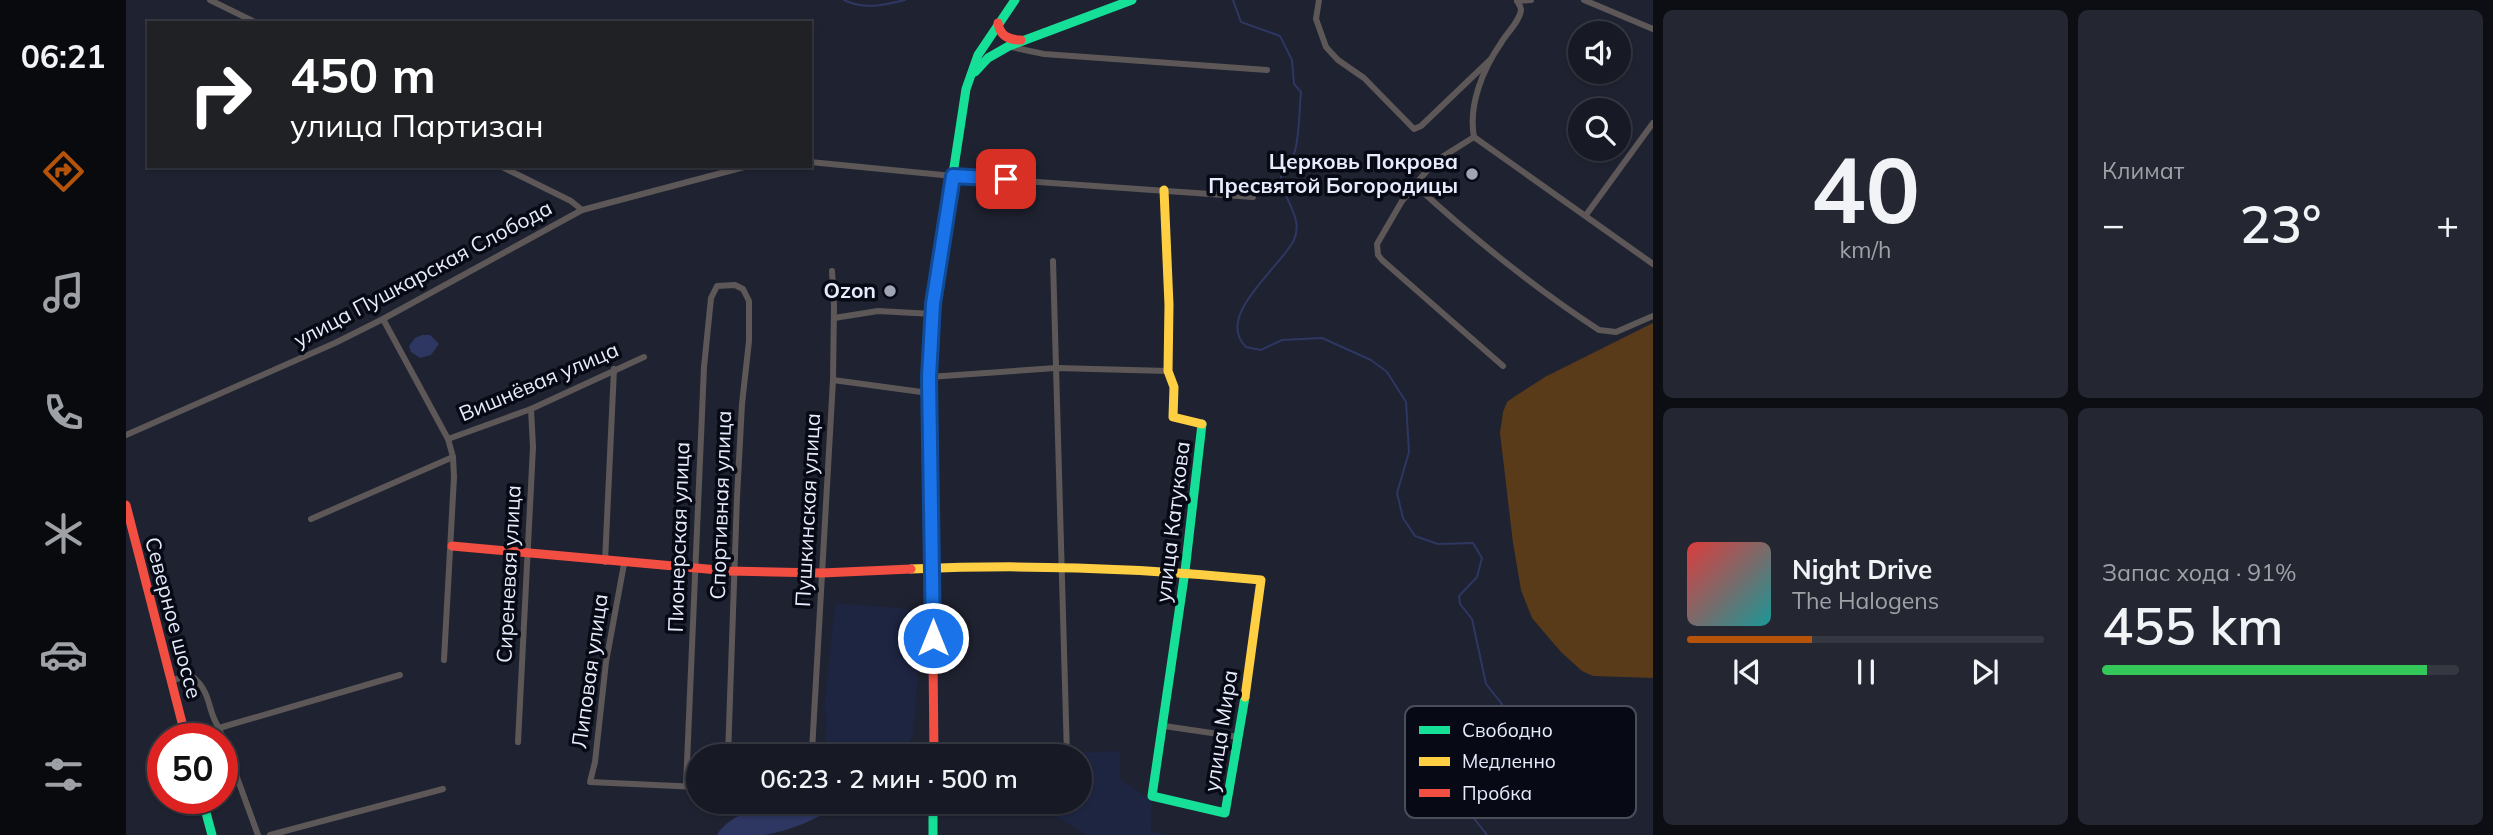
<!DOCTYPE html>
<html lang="ru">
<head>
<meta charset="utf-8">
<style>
  :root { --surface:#171a24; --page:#242731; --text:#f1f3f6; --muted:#9ea1a6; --line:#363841; --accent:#b45309 }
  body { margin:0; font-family:Mulish,sans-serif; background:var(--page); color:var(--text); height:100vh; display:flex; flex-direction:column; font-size:26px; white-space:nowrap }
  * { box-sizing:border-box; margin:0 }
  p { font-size:23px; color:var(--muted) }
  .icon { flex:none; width:38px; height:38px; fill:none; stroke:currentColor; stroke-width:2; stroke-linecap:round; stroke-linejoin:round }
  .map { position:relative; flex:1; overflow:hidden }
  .sheet { display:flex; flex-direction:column; gap:10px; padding:10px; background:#0d0e14; width:840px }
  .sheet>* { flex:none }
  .hud { position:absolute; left:21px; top:21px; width:665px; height:147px; border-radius:0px; box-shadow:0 2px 5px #0004,0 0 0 2px var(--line); background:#202124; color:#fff; overflow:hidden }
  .buttons { position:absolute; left:1442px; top:21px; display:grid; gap:14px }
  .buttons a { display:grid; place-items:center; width:63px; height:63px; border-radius:50%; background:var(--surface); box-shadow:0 2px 5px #0004,0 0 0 2px var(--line); font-size:35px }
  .speed { position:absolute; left:21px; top:723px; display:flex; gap:14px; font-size:35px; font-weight:700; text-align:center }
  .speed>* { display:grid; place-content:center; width:91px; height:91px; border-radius:50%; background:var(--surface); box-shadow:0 2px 5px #0004,0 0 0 2px var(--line); line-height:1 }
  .speed .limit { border:10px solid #d22; background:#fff; color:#111 }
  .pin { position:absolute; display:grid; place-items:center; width:60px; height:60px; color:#fff; margin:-30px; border-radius:14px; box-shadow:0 4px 10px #0006 }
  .me { position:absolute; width:77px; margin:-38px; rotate:0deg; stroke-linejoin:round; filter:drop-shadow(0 0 5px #0008) }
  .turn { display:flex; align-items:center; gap:24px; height:147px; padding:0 28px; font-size:32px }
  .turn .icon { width:91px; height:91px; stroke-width:2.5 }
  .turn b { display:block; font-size:49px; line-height:60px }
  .big { font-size:52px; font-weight:600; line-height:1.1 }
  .sheet .tile { flex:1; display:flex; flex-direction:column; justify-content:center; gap:10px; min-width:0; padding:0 24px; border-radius:10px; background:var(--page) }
  .sheet .dial { align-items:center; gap:0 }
  .dial b { font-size:91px; line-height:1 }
  .song { display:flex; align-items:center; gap:21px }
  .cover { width:84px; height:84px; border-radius:10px; background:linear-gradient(135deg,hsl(0 70% 55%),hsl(180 70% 35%)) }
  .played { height:7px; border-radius:4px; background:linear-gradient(90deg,var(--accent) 35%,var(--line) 35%) }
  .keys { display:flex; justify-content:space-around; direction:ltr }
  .heat { display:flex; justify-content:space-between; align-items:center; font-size:38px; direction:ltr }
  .charge { height:10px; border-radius:5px; background:linear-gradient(90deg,#34c759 91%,var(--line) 0) }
  .sheet .tiles { flex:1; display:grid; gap:10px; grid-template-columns:repeat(2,1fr) }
  .trip { position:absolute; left:560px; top:744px; width:406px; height:70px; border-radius:35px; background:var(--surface); box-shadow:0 2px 5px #0004,0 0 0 2px var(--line); font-weight:600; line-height:70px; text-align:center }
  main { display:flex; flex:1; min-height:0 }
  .dock { display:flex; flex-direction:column; width:126px; justify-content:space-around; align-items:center; background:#090a0e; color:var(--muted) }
  .dock .icon { width:49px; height:49px }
  .dock .active { color:var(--accent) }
  .dock b { font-size:32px; color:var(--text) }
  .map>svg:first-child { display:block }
</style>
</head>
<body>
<main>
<nav class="dock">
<b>06:21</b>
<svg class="icon active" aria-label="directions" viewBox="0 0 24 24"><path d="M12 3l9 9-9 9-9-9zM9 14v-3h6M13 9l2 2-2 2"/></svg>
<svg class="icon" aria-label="music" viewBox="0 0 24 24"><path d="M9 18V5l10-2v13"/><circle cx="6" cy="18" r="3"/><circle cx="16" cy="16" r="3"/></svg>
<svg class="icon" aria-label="phone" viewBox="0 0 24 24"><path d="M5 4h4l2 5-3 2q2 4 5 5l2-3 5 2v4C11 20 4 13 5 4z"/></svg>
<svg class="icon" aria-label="climate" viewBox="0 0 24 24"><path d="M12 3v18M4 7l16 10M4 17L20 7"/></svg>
<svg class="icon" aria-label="car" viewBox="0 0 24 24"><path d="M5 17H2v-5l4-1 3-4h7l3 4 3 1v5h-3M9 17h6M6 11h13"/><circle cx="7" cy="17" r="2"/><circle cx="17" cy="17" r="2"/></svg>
<svg class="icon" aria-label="filters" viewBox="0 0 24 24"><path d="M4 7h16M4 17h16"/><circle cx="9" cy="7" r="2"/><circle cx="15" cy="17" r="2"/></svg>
</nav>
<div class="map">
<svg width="1527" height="835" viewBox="0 0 1527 835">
  <rect width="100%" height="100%" fill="#1f2230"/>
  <!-- built -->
  <g fill="#1e2541">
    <polygon points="709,603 797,610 787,735 775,756 699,756 700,709 698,709"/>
    <polygon points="994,751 994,779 1026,801 1025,831 1043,835 961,835 910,805 910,802 954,802 954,756 951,756 951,753"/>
  </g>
  <!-- green -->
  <polygon fill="#593b1a" points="1527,323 1527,678 1467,676 1456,671 1435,652 1406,618 1395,590 1387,543 1374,433 1377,412 1381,402 1388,397 1419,377"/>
  <!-- water -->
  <g fill="#2e3762">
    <polygon points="296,335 304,335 313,344 305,355 294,358 285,352 283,346 289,338"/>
    <path d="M648 802H710C703 817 654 834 636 835 621 835 606 835 591 835 602 816 628 810 648 802Z"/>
  </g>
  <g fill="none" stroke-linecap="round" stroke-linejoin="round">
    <!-- stream -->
    <g stroke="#2e3762" stroke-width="2">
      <path d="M718 0C739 10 758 5 779 0"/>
      <path d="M1107 0 1115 22 1154 36 1166 60 1168 84 1175 92C1173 110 1174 132 1169 151 1166 161 1154 167 1155 179 1157 200 1178 217 1168 240 1154 268 1088 316 1120 347L1135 350 1156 340 1196 338 1245 360 1261 372 1280 402 1283 452 1271 493 1277 518 1289 536 1312 544 1347 543 1356 558 1351 577 1333 596 1334 604 1346 619 1360 684 1376 704 1363 727 1370 745 1352 790 1344 795 1340 808 1361 835"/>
    </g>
    <!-- street -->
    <g stroke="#5d5857" stroke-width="6">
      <polyline points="84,0 131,23"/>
      <polyline points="1193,0 1190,19 1200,47 1212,60 1238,78 1288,129 1295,126 1364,60"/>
      <polyline points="1458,0 1527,29"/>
      <polyline points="1391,1 1405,0"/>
      <polyline points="885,47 918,54 1141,70"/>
      <polyline points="1348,137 1308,162 1276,201 1251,244 1252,255 1256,260 1377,366"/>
      <polyline points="1348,137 1527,264"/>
      <path d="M1348 137C1342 105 1357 69 1375 43 1380 34 1394 21 1395 10 1395 7 1392 3 1391 0"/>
      <polyline points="684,162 827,176 1127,197"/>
      <polyline points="374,166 445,201 456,210"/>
      <path d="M1289 185C1347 238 1407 287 1473 330L1490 332 1527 316"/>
      <polyline points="1460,215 1527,123"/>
      <polyline points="927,261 941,756"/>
      <polyline points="708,318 752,311 807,314"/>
      <polyline points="257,319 322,439 327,457 328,477 318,660"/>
      <polyline points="803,377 930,368 1042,371"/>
      <polyline points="707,380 803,393"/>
      <polyline points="0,435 209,343 257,319 456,210 622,166"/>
      <polyline points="322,439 405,409 518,357"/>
      <polyline points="185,519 327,457"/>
      <polyline points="479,562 488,369"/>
      <polyline points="498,564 480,662 469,762 464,782 572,787"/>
      <path d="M45 680 66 676C87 694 80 709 93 728L132 835"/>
      <polyline points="1038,726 1113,737"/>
      <polyline points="93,728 274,675"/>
      <polyline points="392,742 407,447 405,409"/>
      <polyline points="686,751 707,380 708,306 706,271"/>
      <polyline points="560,786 578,367 585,298 591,286 609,285 617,289 623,301 623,341 616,404 611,497 602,756"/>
      <polyline points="144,835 317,789"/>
    </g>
    <!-- fast -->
    <g stroke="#16e098" stroke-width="9">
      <polyline points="849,72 862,58 883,46 1006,0"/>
      <polyline points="804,352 807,304 840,89 852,55 889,0"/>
      <polyline points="1076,424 1059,571 1026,796 1099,813 1119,697"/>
      <polyline points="76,798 86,835"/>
      <polyline points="807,802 807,835"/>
    </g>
    <!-- slow -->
    <g stroke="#ffcf43" stroke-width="9">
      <polyline points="1038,190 1043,305 1042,371 1048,387 1047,417 1076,424"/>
      <path d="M785 569C901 564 1019 568 1135 580L1119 697"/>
    </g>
    <!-- jam -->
    <g stroke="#f24e42" stroke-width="9">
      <path d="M872 23C874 36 883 40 895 40"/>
      <polyline points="804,352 808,756"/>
      <polyline points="0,505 60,738"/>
      <polyline points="326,546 603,571 696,573 785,569"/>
    </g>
  </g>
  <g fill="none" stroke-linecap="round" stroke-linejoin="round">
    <defs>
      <polyline id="route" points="807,638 803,377 807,304 827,176 880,179"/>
    </defs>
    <!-- route casing -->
    <use href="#route" stroke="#114b97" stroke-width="18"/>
    <!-- route -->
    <use href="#route" stroke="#1a73e8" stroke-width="12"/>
  </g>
  <!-- markers -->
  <g fill="#a0a5b5" stroke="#070914" stroke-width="2.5">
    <circle cx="1346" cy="174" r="7"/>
    <circle cx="764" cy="291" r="7"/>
  </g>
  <g text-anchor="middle" stroke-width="7" stroke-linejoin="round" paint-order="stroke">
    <!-- poi labels -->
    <g font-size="21" font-weight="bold" fill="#e6ebfd" stroke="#070914" text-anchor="end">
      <text x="1332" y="169">Церковь Покрова<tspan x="1332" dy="24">Пресвятой Богородицы</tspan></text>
      <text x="750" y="298">Ozon</text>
    </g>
    <!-- street labels -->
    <g font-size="21" fill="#e6ebfd" stroke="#070914">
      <text transform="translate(297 274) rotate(-28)" y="7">улица Пушкарская Слобода</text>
      <text transform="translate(413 382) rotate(-23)" y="7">Вишнёвая улица</text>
      <text transform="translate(595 505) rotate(-88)" y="7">Спортивная улица</text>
      <text transform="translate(682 510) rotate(-87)" y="7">Пушкинская улица</text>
      <text transform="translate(1047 522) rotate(-83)" y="7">улица Катукова</text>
      <text transform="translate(553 537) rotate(-88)" y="7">Пионерская улица</text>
      <text transform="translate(383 574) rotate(-87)" y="7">Сиреневая улица</text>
      <text transform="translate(47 618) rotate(75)" y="7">Северное шоссе</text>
      <text transform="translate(464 671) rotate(-82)" y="7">Липовая улица</text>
      <text transform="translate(1095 731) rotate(-81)" y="7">улица Мира</text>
    </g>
  </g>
  <!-- legend -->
  <rect x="1279" y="706" width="231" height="112" rx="10" fill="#070914" stroke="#4a4d5a" stroke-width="2"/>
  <rect x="1293" y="726" width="31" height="8" fill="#16e098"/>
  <rect x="1293" y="757" width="31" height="9" fill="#ffcf43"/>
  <rect x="1293" y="789" width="31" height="8" fill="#f24e42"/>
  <g font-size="19" fill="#e6ebfd">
    <text x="1336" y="737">Свободно</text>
    <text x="1336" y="768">Медленно</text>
    <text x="1336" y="800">Пробка</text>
  </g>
</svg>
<div class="buttons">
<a><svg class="icon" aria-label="sound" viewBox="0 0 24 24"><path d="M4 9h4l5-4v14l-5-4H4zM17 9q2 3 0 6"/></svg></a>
<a><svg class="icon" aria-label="search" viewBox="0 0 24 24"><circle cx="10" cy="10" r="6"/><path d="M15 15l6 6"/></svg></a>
</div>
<div class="speed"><div class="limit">50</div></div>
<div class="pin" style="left:880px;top:179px;background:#d93025"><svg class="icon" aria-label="arrive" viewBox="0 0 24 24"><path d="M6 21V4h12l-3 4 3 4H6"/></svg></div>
<svg class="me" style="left:807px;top:638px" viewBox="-20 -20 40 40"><circle r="17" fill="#1a73e8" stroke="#fff" stroke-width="3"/><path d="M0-11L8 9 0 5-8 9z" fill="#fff"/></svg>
<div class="trip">06:23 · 2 мин · 500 m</div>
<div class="hud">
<div class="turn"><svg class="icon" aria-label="right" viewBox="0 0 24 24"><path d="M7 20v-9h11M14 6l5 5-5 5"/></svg><div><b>450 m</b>улица Партизан</div></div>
</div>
</div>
<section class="sheet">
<div class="tiles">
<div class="tile dial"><b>40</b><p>km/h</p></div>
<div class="tile"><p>Климат</p>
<div class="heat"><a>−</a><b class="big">23°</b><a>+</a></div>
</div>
<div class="tile">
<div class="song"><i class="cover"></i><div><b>Night Drive</b><p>The Halogens</p></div></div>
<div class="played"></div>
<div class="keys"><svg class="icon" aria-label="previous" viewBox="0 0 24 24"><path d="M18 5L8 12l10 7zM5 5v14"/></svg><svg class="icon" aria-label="pause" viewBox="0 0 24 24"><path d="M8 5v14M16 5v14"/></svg><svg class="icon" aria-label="next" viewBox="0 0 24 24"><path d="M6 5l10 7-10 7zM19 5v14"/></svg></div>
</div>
<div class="tile"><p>Запас хода · 91%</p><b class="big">455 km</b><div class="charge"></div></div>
</div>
</section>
</main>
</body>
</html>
